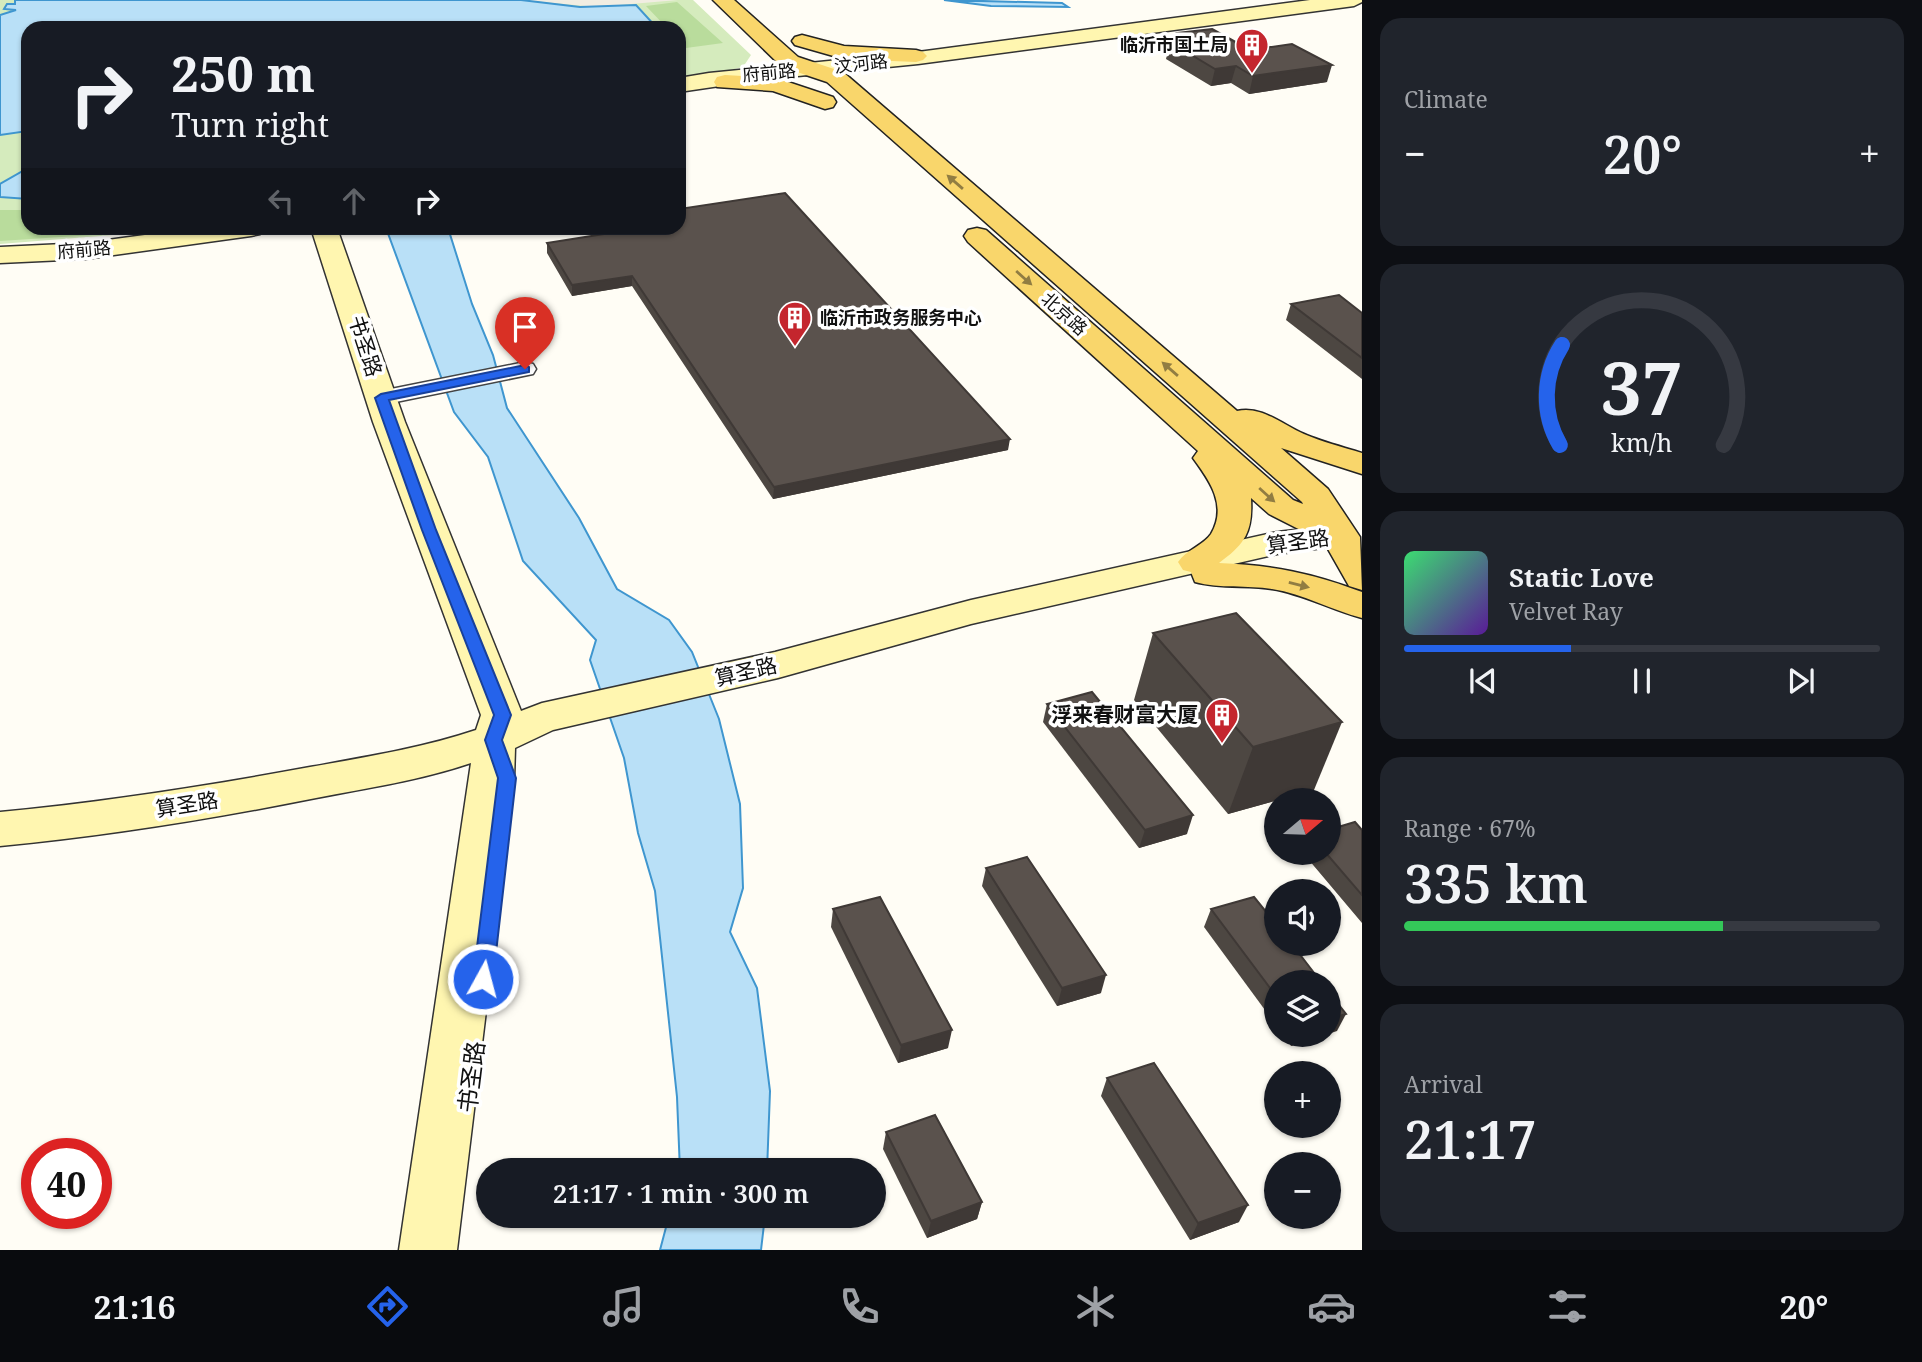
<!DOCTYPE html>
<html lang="en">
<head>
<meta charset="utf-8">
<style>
  :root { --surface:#171b24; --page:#20242c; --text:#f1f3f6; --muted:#9ea1a6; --line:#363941; --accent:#2563eb }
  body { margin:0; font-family:"Noto Serif","Noto Sans SC",serif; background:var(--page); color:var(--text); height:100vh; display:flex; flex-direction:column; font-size:26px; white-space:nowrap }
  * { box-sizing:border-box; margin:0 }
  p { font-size:23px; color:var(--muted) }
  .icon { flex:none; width:38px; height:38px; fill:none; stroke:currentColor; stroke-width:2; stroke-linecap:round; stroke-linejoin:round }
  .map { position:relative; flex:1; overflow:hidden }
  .drawer { display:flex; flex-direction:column; gap:18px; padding:18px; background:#0d0f14; width:560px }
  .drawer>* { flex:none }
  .banner { position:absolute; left:21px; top:21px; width:665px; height:214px; border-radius:21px; box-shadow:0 2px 5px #0004; background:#171b24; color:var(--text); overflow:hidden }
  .needle { width:46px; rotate:71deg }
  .buttons { position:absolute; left:1264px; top:788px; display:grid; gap:14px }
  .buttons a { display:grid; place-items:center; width:77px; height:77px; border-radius:50%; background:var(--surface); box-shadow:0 2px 5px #0004; font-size:35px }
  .speed { position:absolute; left:21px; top:1138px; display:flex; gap:14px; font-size:35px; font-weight:700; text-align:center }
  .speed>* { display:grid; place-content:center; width:91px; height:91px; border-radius:50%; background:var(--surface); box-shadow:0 2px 5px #0004; line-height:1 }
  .speed .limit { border:10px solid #d22; background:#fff; color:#111 }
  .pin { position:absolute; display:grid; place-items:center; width:60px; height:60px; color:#fff; margin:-72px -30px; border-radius:50% 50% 50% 0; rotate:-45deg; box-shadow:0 0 7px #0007 }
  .pin .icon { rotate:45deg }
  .me { position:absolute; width:77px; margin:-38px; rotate:7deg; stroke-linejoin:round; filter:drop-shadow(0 0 5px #0008) }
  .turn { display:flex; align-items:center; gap:24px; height:147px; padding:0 35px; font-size:32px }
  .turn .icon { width:91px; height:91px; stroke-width:2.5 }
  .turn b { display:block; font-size:49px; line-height:60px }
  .lanes { display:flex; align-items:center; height:66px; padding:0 35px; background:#0003; justify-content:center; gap:35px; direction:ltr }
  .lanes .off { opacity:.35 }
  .big { font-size:52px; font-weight:600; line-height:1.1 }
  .drawer .tile { flex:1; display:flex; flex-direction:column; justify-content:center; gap:10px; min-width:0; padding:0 24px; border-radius:21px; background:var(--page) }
  .drawer .dial { align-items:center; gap:0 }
  .dial svg { height:182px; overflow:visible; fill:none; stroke:var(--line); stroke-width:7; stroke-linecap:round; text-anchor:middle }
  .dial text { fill:var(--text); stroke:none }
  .song { display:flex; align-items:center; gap:21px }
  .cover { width:84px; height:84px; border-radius:10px; background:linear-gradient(135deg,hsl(140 70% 55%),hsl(270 70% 35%)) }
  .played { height:7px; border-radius:4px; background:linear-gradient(90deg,var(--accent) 35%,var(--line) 35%) }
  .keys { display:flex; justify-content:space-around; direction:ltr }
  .heat { display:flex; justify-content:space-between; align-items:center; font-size:38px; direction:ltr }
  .charge { height:10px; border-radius:5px; background:linear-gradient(90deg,#34c759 67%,var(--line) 0) }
  .trip { position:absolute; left:476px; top:1158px; width:410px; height:70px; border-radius:35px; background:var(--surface); box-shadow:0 2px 5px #0004; font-weight:600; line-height:70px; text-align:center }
  .menu { display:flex; height:112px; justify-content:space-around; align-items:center; background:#090b0e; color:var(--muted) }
  .menu .icon { width:49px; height:49px }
  .menu .current { color:var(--accent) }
  .menu b { font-size:32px; color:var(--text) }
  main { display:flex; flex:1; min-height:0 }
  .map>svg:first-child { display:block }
</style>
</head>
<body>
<main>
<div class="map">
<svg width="1362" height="1250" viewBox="0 0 1362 1250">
  <rect width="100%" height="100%" fill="#fffdf5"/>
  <!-- green -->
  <polygon fill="#d5ebbd" points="0,0 693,0 751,55 743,67 679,82 679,28 28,28 28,228 200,228 0,244"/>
  <!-- forest -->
  <g fill="#b9dc9c">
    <polygon points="677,2 723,43 686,48 679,40 679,28 667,28 646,6"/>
    <polygon points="0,210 28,210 28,228 155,228 169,230 0,241"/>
  </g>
  <!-- plaza -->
  <polygon fill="#f1ede2" points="521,0 678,0 596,7"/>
  <!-- water -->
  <g fill="#b9e0f7" stroke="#3f96cf" stroke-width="2">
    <polygon points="15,0 521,0 580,7 636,5 657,28 28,28 28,131 0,135 0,15 16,10 4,9 7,4 15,4"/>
    <polygon points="944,0 1062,3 1068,7 991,6"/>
    <polygon points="28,168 28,199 0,197 0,184"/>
    <polygon points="386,228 448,228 472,304 493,355 507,408 579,518 617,589 669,620 692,652 719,719 740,804 743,888 730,932 757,988 770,1091 767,1171 680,1171 677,1097 655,891 638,833 624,758 590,660 596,640 523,561 488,457 454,412"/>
    <polygon points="669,1216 765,1216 761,1250 660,1250"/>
  </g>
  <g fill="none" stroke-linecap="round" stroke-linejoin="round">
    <defs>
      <polygon id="street" points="525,362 533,364 536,369 533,374 381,405 373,403 370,398 373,393 381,391"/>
      <g id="secondary">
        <polygon points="1310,0 1362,0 1362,2 1354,6 918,64 768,79 679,92 679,78 709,73 918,52"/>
        <polygon points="197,228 264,228 260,234 251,236 85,259 0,263 0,247 85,243"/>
        <path d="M311 228H337L405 422 521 711 542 703 775 652 971 600 1277 532 1340 525 1353 528 1358 536 1353 544 1277 554 971 624 778 678 553 730 515 748 514 780 457 1250H399L471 763C421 780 368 788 316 798 211 819 106 836 0 846V812C104 802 207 786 310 767 366 757 422 748 476 730L481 715 373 422Z"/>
      </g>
      <g id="primary">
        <path d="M713 0H734L798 57 843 72 1237 411C1261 405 1283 425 1304 434 1322 442 1343 447 1362 453V474L1281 448 1328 489 1360 537 1362 590 1349 586 1324 542 1269 514 1251 498C1253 532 1245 544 1219 563 1272 565 1312 573 1362 592V618C1331 610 1304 594 1272 589 1247 585 1220 589 1195 582L1191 572 1183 570 1178 562C1186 550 1204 545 1211 534 1228 505 1209 480 1193 458L1198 451 968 242 964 236 968 230 977 228 986 230 1293 500 1303 504 1302 502 827 82 782 67Z"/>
        <polygon points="802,35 844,46 916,50 923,52 927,56 923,60 916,62 844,59 795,45 792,41 795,37"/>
        <polygon points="725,75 776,78 833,97 836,102 833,107 825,109 773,91 717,87 714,82 717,77"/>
      </g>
    </defs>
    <!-- street casing -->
    <use href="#street" stroke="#444" stroke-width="3"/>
    <!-- secondary casing -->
    <use href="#secondary" stroke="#333" stroke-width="3"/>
    <!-- primary casing -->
    <use href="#primary" stroke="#222" stroke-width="3"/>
    <!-- street -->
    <use href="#street" fill="#fff" fill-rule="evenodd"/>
    <!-- secondary -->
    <use href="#secondary" fill="#fff6b0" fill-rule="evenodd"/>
    <!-- primary -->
    <use href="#primary" fill="#f9d66b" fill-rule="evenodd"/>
  </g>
  <!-- wall -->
  <g fill="#4d4742">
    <polygon points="1178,33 1250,50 1327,82 1249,94 1231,83 1211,86 1166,59 1170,42 1176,41"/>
    <polygon points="596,228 679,228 1008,450 773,499 632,286 572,296 547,253 547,243 598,235 596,232"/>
    <polygon points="1291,304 1362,313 1362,379 1286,320"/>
    <polygon points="1153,633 1314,790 1228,814 1134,700"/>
    <polygon points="1047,704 1187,834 1139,848 1043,722"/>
    <polygon points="1362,830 1362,923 1303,853 1328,852"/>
    <polygon points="986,868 1101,993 1057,1006 982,886"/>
    <polygon points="833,909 948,1048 898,1063 831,927"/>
    <polygon points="1211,909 1276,982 1276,1025 1204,927"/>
    <polygon points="1283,1034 1328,1034 1291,1046"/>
    <polygon points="1107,1078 1239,1222 1190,1240 1101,1096"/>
    <polygon points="886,1132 982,1202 977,1219 927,1238 883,1149"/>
  </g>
  <!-- shaded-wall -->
  <g fill="#3f3936">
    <polygon points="1332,65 1327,82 1249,94 1253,76"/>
    <polygon points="1236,66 1231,83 1211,86 1215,69"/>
    <polygon points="632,276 632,286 572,296 572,285"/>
    <polygon points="1010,439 1008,450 773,499 774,487"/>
    <polygon points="1342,722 1314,790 1228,814 1253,747"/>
    <polygon points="1193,815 1187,834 1139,848 1145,830"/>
    <polygon points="1106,975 1101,993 1057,1006 1062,988"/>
    <polygon points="1346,1014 1337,1031 1328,1034 1328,1019"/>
    <polygon points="952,1030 948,1048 898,1063 901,1045"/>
    <polygon points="1297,1034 1328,1034 1291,1046"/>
    <polygon points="982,1202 977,1219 927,1238 931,1221"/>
    <polygon points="1248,1205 1239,1222 1190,1240 1198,1223"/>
  </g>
  <!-- building -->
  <g fill="#5a524d" stroke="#3f3936" stroke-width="2">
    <polygon points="1212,29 1250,50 1292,44 1332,65 1253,76 1236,66 1215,69 1170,42 1189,39 1178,33"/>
    <polygon points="785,193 1010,439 774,487 632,276 572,285 547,243 604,234 600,228 679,228 679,209"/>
    <polygon points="1339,295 1362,313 1362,358 1291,304"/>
    <polygon points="1236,613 1342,722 1253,747 1153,633"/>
    <polygon points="1092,692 1193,815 1145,830 1047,704"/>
    <polygon points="1355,822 1362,830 1362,895 1325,852 1328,852 1328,830"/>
    <polygon points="1027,857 1106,975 1062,988 986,868"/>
    <polygon points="880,897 952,1030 901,1045 833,909"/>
    <polygon points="1254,897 1276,924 1276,943 1291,943 1321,982 1276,982 1276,996 1211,909"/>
    <polygon points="1328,991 1346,1014 1328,1019"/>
    <polygon points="1154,1063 1248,1205 1198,1223 1107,1078"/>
    <polygon points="935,1115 982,1202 931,1221 886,1132"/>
  </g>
  <!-- one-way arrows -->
  <defs><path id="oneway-solid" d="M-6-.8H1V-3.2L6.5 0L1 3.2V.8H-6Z" transform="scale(1.75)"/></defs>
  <g fill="#917d42">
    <use href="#oneway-solid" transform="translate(955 182) rotate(-139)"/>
    <use href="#oneway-solid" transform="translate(1024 278) rotate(42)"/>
    <use href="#oneway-solid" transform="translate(1170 369) rotate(-139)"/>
    <use href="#oneway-solid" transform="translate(1267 495) rotate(42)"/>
    <use href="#oneway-solid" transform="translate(1299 585) rotate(14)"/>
  </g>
  <!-- route -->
  <polygon fill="#2563eb" stroke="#184099" stroke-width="2" points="525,365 529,367 529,372 389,400 436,530 511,715 502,740 516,778 493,979 490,986 483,988 476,986 473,979 498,778 485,740 494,715 422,530 375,398 381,394"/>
  <!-- icons -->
  <defs>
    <symbol id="building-pin" viewBox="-11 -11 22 30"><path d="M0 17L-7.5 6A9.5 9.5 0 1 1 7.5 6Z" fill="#c4262e" stroke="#fff"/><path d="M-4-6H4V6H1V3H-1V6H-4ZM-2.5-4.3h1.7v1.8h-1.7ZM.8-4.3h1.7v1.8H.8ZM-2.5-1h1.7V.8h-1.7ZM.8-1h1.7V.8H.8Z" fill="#fff"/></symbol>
  </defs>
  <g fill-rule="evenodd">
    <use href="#building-pin" x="1233" y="26" width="38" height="52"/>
    <use href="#building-pin" x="776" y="299" width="38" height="52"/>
    <use href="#building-pin" x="1203" y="696" width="38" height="52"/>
  </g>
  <g text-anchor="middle" stroke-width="7" stroke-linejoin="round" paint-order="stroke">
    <!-- far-poi labels -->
    <g font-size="18" font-weight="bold" fill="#111" stroke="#fff" text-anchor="end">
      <text x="1228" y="51">临沂市国土局</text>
      <text x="820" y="324" text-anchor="start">临沂市政务服务中心</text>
    </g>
    <!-- far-street labels -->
    <g font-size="18" fill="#111" stroke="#fff">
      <text transform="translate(861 64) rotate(-6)" y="6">汶河路</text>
      <text transform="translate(769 73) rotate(-5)" y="6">府前路</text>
      <text transform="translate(84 250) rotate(-5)" y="6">府前路</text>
      <text transform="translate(1064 314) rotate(42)" y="6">北京路</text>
    </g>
    <!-- street labels -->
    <g font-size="21" fill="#111" stroke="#fff">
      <text transform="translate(365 346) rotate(72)" y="7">书圣路</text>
      <text transform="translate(1298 542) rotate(-8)" y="7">算圣路</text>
      <text transform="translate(746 672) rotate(-13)" y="7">算圣路</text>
      <text transform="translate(187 805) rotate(-9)" y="7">算圣路</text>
    </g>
    <!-- poi labels -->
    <g font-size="21" font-weight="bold" fill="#111" stroke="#fff" text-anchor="end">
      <text x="1198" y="722">浮来春财富大厦</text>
    </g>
    <!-- near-street labels -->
    <g font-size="24" fill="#111" stroke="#fff">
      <text transform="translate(472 1077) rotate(-83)" y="8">书圣路</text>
    </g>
  </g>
</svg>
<div class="buttons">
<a><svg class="needle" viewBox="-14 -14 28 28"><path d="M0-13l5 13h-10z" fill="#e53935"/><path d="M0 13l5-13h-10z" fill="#9ea1a6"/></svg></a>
<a><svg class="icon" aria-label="sound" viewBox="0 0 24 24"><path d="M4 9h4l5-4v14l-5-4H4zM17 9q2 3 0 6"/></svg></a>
<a><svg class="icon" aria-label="layers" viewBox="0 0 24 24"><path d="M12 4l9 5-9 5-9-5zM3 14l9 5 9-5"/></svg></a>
<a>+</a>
<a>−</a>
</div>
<div class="speed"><div class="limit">40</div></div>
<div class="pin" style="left:525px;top:369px;background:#d93025"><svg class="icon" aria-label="arrive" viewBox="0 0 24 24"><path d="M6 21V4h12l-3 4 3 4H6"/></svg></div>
<svg class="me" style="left:483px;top:979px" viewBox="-20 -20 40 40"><circle r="17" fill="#2563eb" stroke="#fff" stroke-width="3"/><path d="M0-11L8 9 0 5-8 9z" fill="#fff"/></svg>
<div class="trip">21:17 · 1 min · 300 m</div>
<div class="banner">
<div class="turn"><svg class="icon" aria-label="right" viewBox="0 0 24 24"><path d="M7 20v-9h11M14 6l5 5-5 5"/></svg><div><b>250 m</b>Turn right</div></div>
<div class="lanes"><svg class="icon off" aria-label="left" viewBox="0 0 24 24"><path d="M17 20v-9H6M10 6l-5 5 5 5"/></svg><svg class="icon off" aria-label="ahead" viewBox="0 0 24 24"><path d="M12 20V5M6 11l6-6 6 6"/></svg><svg class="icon" aria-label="right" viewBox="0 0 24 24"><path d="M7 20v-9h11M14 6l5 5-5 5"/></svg></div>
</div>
</div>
<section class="drawer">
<div class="tile"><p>Climate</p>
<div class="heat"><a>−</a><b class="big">20°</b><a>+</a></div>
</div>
<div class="tile dial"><svg viewBox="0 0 100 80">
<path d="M14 69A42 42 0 1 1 86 69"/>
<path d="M14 69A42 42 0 0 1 15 25" stroke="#2563eb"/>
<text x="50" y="56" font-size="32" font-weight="700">37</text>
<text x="50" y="72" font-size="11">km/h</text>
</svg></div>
<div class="tile">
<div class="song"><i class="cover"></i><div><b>Static Love</b><p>Velvet Ray</p></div></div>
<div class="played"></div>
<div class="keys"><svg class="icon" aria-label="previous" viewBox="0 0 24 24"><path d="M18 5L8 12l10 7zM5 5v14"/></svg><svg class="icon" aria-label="pause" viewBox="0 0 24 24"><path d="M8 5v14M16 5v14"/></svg><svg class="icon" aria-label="next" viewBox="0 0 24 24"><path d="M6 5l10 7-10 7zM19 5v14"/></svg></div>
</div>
<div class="tile"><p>Range · 67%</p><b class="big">335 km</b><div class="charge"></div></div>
<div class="tile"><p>Arrival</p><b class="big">21:17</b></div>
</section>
</main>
<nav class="menu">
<b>21:16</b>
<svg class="icon current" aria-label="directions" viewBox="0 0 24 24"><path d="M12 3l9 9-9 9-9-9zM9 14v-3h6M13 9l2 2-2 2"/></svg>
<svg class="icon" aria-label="music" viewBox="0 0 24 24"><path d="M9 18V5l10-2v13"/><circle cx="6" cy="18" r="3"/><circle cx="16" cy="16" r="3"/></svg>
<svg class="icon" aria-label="phone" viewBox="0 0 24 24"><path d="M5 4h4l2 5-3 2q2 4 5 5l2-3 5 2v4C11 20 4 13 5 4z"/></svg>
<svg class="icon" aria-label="climate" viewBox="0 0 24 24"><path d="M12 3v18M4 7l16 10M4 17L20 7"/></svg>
<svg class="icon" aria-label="car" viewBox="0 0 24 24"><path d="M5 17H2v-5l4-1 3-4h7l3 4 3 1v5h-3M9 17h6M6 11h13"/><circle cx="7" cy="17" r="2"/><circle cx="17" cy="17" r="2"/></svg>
<svg class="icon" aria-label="filters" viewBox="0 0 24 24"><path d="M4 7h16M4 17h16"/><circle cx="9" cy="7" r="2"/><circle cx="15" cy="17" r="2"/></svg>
<b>20°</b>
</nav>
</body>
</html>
